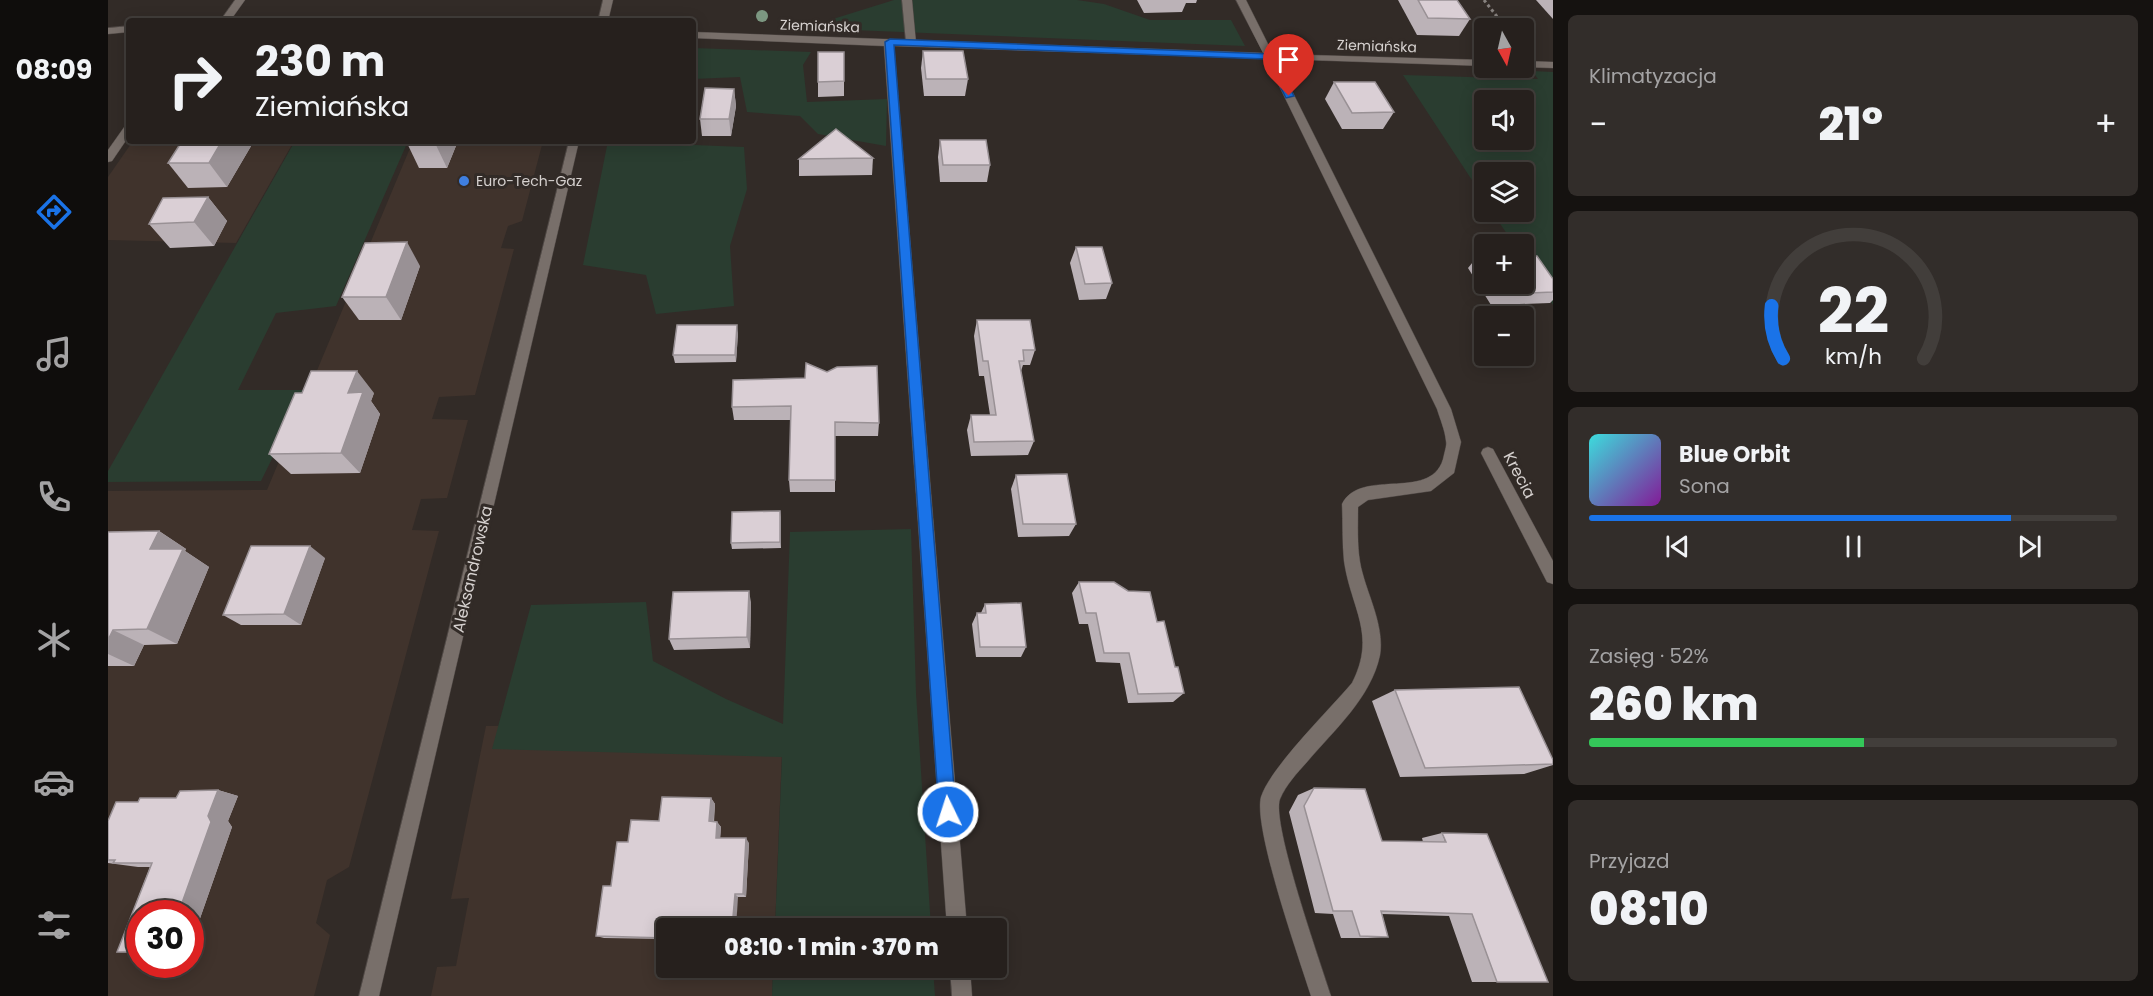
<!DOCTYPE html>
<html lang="pl">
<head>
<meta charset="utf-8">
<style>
  :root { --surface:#26201d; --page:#322d2a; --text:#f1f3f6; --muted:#a4a3a4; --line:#423e3b; --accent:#1a73e8 }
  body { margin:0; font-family:Poppins,sans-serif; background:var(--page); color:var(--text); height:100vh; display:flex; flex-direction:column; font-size:22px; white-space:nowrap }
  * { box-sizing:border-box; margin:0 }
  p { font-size:20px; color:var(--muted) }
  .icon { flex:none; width:33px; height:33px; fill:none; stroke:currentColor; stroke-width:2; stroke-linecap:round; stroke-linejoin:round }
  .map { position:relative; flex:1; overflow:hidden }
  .panel { display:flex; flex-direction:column; gap:15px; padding:15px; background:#151210; width:600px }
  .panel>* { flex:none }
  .top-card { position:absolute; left:18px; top:18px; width:570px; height:126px; border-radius:6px; box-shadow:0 3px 15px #0003,0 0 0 2px var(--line); background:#26201d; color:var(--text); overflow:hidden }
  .needle { width:39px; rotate:172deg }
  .tools { position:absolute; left:1366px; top:18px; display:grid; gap:12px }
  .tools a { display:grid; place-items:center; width:60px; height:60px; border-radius:6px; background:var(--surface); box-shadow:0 3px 15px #0003,0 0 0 2px var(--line); font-size:30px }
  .speed { position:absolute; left:18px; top:900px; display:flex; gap:12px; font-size:30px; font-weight:700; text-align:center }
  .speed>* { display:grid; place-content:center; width:78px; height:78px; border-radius:50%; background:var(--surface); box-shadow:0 3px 15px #0003,0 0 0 2px var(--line); line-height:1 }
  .speed .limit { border:9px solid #d22; background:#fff; color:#111 }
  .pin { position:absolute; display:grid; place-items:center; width:51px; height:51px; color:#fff; margin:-62px -26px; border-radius:50% 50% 50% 0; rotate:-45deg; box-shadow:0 0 6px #0007 }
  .pin .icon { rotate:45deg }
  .me { position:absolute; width:66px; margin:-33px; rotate:356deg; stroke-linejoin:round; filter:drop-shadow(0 0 4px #0008) }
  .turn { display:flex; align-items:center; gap:21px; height:126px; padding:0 30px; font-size:27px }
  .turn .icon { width:78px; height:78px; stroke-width:2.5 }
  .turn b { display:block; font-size:42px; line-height:51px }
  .big { font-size:45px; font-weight:800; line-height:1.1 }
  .panel .card { flex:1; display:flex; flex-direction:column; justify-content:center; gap:9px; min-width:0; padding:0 21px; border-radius:9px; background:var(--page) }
  .panel .dial { align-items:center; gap:0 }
  .dial svg { height:156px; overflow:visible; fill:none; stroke:var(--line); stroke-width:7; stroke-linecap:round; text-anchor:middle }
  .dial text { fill:var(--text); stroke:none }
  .song { display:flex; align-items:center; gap:18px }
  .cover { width:72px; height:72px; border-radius:9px; background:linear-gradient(135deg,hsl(180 70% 55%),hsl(290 70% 35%)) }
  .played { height:6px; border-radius:3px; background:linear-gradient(90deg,var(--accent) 80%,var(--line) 80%) }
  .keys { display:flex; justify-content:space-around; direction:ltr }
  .heat { display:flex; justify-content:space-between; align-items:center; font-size:33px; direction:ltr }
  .charge { height:9px; border-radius:4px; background:linear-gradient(90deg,#34c759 52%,var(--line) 0) }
  .trip { position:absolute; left:548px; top:918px; width:351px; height:60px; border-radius:6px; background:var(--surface); box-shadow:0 3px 15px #0003,0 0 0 2px var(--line); font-weight:800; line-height:60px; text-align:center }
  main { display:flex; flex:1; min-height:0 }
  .menu { display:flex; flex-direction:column; width:108px; justify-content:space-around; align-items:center; background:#0f0d0c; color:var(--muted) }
  .menu .icon { width:42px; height:42px }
  .menu .current { color:var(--accent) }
  .menu b { font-size:27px; color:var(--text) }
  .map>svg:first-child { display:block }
</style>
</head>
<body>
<main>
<nav class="menu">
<b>08:09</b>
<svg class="icon current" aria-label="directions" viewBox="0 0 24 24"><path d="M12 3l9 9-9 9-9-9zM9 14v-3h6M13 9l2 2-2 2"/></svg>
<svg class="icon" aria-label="music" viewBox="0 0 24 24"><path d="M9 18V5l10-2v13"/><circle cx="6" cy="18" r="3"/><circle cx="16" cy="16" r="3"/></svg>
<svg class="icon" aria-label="phone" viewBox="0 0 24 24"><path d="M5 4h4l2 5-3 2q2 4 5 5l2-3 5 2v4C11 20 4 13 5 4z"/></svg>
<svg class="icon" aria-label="climate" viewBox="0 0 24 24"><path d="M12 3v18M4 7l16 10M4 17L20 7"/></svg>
<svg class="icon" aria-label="car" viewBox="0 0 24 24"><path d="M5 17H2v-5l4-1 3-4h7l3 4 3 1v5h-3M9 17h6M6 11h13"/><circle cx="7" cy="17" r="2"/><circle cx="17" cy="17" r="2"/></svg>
<svg class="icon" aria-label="filters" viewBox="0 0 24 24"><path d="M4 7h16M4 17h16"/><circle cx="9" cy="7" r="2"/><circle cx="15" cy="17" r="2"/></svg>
</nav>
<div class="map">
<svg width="1445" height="996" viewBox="0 0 1445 996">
  <rect width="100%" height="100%" fill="#322b27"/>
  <!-- built -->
  <g fill="#40332c" fill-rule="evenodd">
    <polygon points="25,141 186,141 128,243 0,240 0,177"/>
    <path d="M305 141H435L414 221 400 226 393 248 406 249 367 395 331 397 324 419 360 420 339 498 313 499 304 530 331 531 241 867 219 880 214 900 208 923 222 935 206 996H0V491L159 490ZM32 914H82V964H32Z"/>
    <polygon points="675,724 667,928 558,928 558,968 665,968 664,996 323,996 329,967 348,966 361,898 343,899 378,726"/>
  </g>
  <!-- green -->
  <g fill="#2a3d30" fill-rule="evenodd">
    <polygon points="786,0 969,0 996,4 1042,20 1123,20 1137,46 696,28"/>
    <polygon points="585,48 703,52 695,65 699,102 779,99 778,146 710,134 692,116 639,112 632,77 585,79"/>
    <path d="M1424 71 1445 72V305L1416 260V244H1406L1384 212H1416V172H1377V200L1295 75 1430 79ZM1377 100H1416V140H1377Z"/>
    <polygon points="187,141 300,141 228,306 168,313 130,390 198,390 153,481 0,482 0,471"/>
    <polygon points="500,141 576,141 586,145 636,147 639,189 622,246 626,306 548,314 538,275 475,265"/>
    <polygon points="803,529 808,693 823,928 667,928 674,757 384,749 423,605 538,602 545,661 618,699 675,724 682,532"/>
    <polygon points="665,968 825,968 827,996 664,996"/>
  </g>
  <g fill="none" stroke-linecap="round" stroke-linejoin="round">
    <defs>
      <g id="lane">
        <polygon points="794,0 804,0 808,43 803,46 798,43"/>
        <path d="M1162 54 1167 57 1343 409 1353 442 1346 473 1323 491 1260 500 1250 507C1250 525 1249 544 1252 562 1257 591 1277 624 1272 655 1263 698 1226 730 1199 762 1189 773 1178 785 1172 799 1163 823 1213 964 1223 996H1203C1191 958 1145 828 1153 797 1162 768 1222 709 1244 683 1269 634 1243 609 1236 561 1234 542 1235 523 1234 504 1253 466 1327 504 1336 455 1337 450 1339 445 1338 441 1337 430 1332 419 1329 409L1157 57Z"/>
      </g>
      <g id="street">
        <polygon points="127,0 137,0 122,21 112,21"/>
        <polygon points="1128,0 1138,0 1165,54 1377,60 1377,66 786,46 859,928 839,928 776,46 585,38 585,32 1155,53"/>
        <polygon points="21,26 21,32 0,34 0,28"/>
        <polygon points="1416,61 1445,62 1445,68 1416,67"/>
        <polygon points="21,125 21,136 4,161 0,162 0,150 17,126"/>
        <polygon points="1380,447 1385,449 1445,561 1445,584 1439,582 1373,453 1375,449"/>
        <polygon points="842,968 862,968 864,996 844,996"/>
      </g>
      <g id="secondary">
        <polygon points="495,0 505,0 500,21 490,21"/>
        <polygon points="461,141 471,141 271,996 251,996"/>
      </g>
    </defs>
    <!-- lane casing -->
    <use href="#lane" stroke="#4f4845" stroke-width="1"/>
    <!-- street casing -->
    <use href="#street" stroke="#4f4845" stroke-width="1"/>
    <!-- secondary casing -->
    <use href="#secondary" stroke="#4f4845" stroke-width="1"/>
    <!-- path -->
    <polyline stroke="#87827f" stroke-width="3" stroke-dasharray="3 3" stroke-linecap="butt" points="1376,0 1398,28"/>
    <!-- lane -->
    <use href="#lane" fill="#786f6a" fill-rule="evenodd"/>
    <!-- street -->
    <use href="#street" fill="#786f6a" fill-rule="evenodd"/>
    <!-- secondary -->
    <use href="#secondary" fill="#786f6a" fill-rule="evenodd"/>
  </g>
  <!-- trees -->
  <circle fill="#7c9781" cx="654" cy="16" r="6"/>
  <!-- wall -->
  <g fill="#bbb2b7">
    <polygon points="1029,0 1089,0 1088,3 1078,3 1074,12 1036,13"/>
    <polygon points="1290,0 1349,0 1362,19 1351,36 1309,35"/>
    <polygon points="1428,0 1445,0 1445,19"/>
    <polygon points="815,51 860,79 857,96 816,96 813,68"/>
    <polygon points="710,52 736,52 736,96 710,97"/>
    <polygon points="1226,82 1286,112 1275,129 1234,129 1217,99"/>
    <polygon points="626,89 628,106 623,136 594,136 592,119"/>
    <polygon points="832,140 882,165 879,182 832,182 830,157"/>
    <polygon points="146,141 119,187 80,188 60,163"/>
    <polygon points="300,141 350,141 339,168 311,168 299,143"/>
    <polygon points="765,158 764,175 691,176 691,159"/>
    <polygon points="100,197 119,221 106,246 62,248 41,224"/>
    <polygon points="968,247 1004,283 998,299 971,300 962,263"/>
    <polygon points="1369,257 1377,257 1377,284 1416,284 1445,279 1445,300 1442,303 1383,305 1360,268"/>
    <polygon points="312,266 293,320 251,320 234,297"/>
    <polygon points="869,320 927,350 922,365 915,365 913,371 926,441 920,455 863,456 859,430 863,415 882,415 876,376 871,376 866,336"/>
    <polygon points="630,333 628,362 567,363 565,355"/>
    <polygon points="625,380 771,423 770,436 727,436 727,492 682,492 681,480 683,420 626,420 624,407"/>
    <polygon points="266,393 263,401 272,414 252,473 183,474 161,454"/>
    <polygon points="908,475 968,524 961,536 910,537 903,489"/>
    <polygon points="672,511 673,548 624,549 623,543"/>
    <polygon points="51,531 78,549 77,551 101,567 69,644 36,645 26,666 0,666 0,532"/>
    <polygon points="217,558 193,625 133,625 115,615"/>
    <polygon points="971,582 1049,622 1076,693 1065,702 1020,703 1012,663 988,662 980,624 971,624 964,593"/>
    <polygon points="643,602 642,648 566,650 561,639"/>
    <polygon points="877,604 918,647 913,657 868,657 864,624 869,613 873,613"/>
    <polygon points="1287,690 1445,760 1445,765 1416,774 1292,777 1264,701"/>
    <polygon points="1206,788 1274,841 1315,842 1314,838 1334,833 1389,982 1364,982 1341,916 1274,914 1280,937 1260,938 1233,938 1225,914 1207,913 1181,812 1190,795"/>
    <polygon points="110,790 130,796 120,821 124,827 82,947 82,914 32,914 32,953 9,952 42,867 30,867 0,863 0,821 30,802 68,798"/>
    <polygon points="603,798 607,804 606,822 609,822 613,827 612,838 641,843 638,897 630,897 558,928 558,939 496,938 488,936 503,886 551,821"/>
  </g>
  <!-- shaded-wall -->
  <g fill="#999195">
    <polygon points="626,89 628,106 623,136 621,119"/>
    <polygon points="114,141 146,141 119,187 101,163"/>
    <polygon points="328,141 350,141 339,168 327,143"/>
    <polygon points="100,197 119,221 106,246 86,222"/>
    <polygon points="299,242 312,266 293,320 278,297"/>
    <polygon points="629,325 630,333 628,362 627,355"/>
    <polygon points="249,371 266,393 263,401 272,414 252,473 233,453 240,393"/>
    <polygon points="672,511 673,517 673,548 672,542"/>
    <polygon points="51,531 78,549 77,551 101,567 69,644 39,629 42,549"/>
    <polygon points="202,546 217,558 193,625 176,614"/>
    <polygon points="641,591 643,602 642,648 639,637"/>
    <polygon points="5,630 36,645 26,666 0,654 0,640"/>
    <polygon points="110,790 130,796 120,821 124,827 82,947 82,914 70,914 100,816"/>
    <polygon points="603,798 607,804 605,827 601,821"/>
    <polygon points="609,822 613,827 612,842 608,838"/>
    <polygon points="638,838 641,843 638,897 635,894"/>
    <polygon points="627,894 630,897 628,928 624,928"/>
    <polygon points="622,968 626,968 625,976 621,976"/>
  </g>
  <!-- building -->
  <g fill="#dacfd5" stroke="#999195" stroke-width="1.5">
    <polygon points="1310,0 1349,0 1362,19 1320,18"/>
    <polygon points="815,51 855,51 860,79 818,79"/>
    <polygon points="710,52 736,52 736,81 710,82"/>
    <polygon points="1226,82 1267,82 1286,112 1244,113"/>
    <polygon points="597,88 626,89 621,119 592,119"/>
    <polygon points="728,129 765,158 691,159"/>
    <polygon points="832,140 878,140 882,165 835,165"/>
    <polygon points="74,141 114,141 101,163 60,163"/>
    <polygon points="300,141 328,141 327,143 299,143"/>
    <polygon points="100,197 86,222 41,224 55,198"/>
    <polygon points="299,242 278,297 234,297 257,243"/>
    <polygon points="968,247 994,247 1004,283 977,284"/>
    <polygon points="1416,256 1429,256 1445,279 1445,292 1394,294 1387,284 1416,284"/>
    <polygon points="1369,257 1377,257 1377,268"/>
    <polygon points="869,320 922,320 927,350 915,350 916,361 911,361 926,441 866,442 863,415 888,415 880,361 875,361"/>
    <polygon points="569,325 629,325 627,355 565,355"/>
    <polygon points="698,363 719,372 729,367 769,366 771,423 727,422 727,480 681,480 683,406 624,407 625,380 697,378"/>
    <polygon points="203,371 249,371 240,393 255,392 233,453 161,454 187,393 194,393"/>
    <polygon points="959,474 968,524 915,524 908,475"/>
    <polygon points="672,511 672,542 623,543 624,512"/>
    <polygon points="51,531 42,549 75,549 39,629 5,630 0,640 0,532"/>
    <polygon points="143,546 202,546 176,614 115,615"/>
    <polygon points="971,582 1006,582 1020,591 1042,592 1049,622 1056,621 1067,667 1070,667 1076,693 1030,694 1021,653 996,653 988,613 978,613"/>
    <polygon points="641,591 639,637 561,639 565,592"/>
    <polygon points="913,603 918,647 872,647 869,613 878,613 877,604"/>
    <polygon points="1411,687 1445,760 1445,764 1317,768 1287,690"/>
    <polygon points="1206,788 1257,789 1274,841 1338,842 1334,833 1379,834 1440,982 1389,982 1364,914 1273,911 1280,937 1252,936 1244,911 1225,911 1196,806"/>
    <polygon points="110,790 100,816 103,822 70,914 32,914 32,952 9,952 44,863 5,863 7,860 0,860 0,821 8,802 30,802 32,798 68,798 72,791"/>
    <polygon points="554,797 603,798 601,821 609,822 608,838 638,838 635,894 627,894 624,928 558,928 558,938 488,936 495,886 503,886 509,842 520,842 523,820 551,821"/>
    <polygon points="567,968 622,968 621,976 567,975"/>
  </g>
  <!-- route -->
  <polygon fill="#1a73e8" stroke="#114b97" stroke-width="1.5" points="782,39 1162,54 1166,57 1186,96 1178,98 1158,59 786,45 848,812 846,818 840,820 834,818 831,812 777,42"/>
  <!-- markers -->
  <circle fill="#3f7fe0" stroke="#322b27" stroke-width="2" cx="356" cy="181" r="6"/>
  <g text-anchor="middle" stroke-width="6" stroke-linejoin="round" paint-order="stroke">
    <!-- far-street labels -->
    <g font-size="14" fill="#d6d1cf" stroke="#322b27">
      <text transform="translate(712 26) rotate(2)" y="5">Ziemiańska</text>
      <text transform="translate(1269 46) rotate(2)" y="5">Ziemiańska</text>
    </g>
    <!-- far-poi labels -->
    <g font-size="14" fill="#d6d1cf" stroke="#322b27" text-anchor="start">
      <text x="368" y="186">Euro-Tech-Gaz</text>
    </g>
    <!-- street labels -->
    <g font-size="16" fill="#d6d1cf" stroke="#322b27">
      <text transform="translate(1412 475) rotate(62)" y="6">Krecia</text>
      <text transform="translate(364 569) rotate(-77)" y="6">Aleksandrowska</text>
    </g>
  </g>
</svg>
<div class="tools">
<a><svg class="needle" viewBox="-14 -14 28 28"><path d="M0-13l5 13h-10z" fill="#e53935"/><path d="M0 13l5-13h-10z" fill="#a4a3a4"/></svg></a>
<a><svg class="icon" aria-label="sound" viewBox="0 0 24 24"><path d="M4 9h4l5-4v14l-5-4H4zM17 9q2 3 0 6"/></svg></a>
<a><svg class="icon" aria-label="layers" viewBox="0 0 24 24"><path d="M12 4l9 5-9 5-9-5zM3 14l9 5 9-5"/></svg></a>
<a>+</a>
<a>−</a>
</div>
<div class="speed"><div class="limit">30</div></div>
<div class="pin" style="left:1181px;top:96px;background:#d93025"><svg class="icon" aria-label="arrive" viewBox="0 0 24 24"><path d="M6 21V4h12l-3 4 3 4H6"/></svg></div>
<svg class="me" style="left:840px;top:812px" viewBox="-20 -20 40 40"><circle r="17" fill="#1a73e8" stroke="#fff" stroke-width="3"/><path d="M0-11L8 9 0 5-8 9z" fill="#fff"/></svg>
<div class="trip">08:10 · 1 min · 370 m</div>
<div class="top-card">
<div class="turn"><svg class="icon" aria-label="right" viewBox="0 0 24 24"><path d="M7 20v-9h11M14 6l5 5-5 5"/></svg><div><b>230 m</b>Ziemiańska</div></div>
</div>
</div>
<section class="panel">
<div class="card"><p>Klimatyzacja</p>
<div class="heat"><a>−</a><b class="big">21°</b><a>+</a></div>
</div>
<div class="card dial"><svg viewBox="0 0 100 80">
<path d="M14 69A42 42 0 1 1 86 69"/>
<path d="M14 69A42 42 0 0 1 8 42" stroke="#1a73e8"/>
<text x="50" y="56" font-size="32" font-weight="700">22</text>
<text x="50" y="72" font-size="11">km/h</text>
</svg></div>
<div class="card">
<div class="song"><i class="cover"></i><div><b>Blue Orbit</b><p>Sona</p></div></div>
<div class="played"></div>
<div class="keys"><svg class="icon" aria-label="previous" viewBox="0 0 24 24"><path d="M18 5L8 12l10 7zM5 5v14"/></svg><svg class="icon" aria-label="pause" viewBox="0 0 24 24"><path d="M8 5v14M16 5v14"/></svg><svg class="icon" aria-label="next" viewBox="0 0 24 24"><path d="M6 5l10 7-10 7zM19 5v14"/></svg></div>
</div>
<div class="card"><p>Zasięg · 52%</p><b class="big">260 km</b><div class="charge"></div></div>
<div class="card"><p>Przyjazd</p><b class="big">08:10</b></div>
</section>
</main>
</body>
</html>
